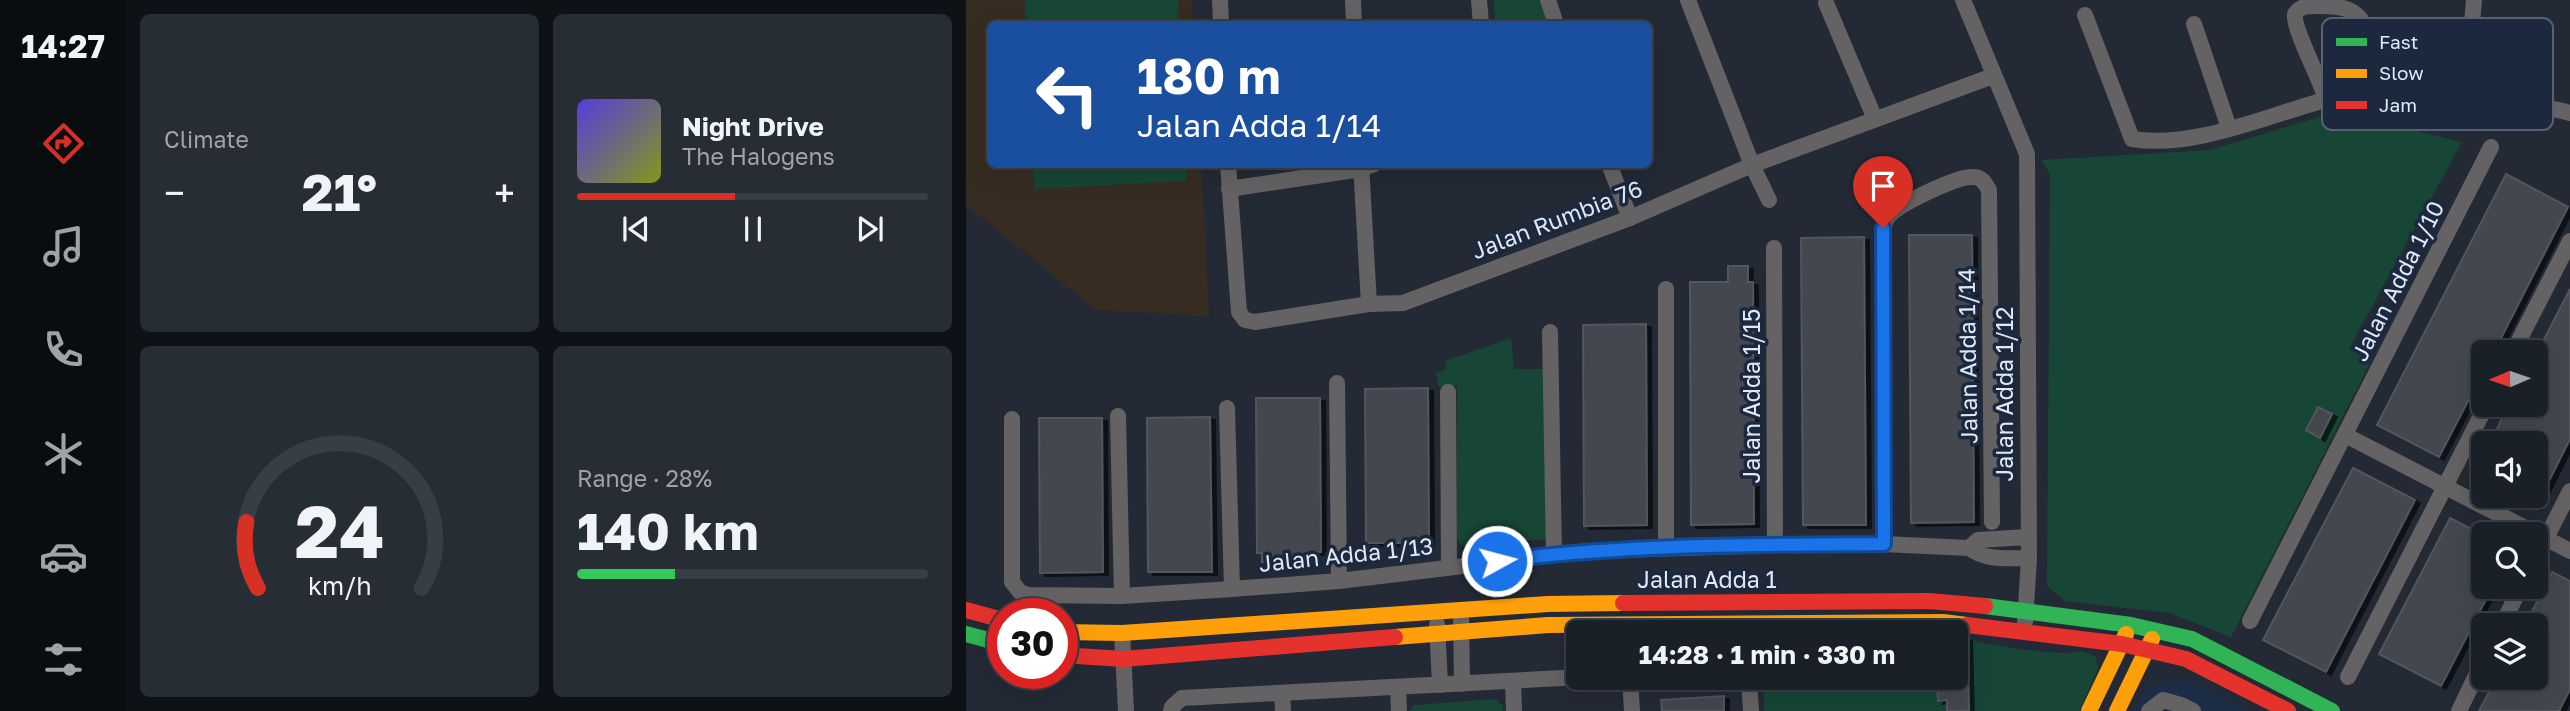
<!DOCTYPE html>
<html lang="en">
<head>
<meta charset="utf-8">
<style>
  :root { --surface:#1a2028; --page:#272d34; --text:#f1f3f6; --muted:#9fa3a8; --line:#383e45; --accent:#d93025 }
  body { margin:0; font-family:"Golos Text",sans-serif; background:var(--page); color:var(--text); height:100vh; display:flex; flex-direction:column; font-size:26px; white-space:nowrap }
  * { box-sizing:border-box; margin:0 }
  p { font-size:23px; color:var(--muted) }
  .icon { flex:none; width:38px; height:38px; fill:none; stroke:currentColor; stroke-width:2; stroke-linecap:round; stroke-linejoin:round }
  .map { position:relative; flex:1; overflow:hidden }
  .drawer { display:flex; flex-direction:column; gap:14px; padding:14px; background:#0e1216; width:840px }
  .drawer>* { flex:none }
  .banner { position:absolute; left:21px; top:21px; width:665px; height:147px; border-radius:10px; box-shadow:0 7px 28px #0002,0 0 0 2px var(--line); background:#1a4fa0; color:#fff; overflow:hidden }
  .needle { width:46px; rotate:268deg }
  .controls { position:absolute; left:1505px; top:340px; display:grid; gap:14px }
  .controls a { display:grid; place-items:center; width:77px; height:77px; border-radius:10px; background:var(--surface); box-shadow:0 7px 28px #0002,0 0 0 2px var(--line); font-size:35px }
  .speed { position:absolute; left:21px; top:598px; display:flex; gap:14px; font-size:35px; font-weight:700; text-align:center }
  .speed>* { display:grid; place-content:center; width:91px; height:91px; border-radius:50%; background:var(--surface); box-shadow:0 7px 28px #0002,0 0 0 2px var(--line); line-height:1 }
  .speed .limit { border:10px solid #d22; background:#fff; color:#111 }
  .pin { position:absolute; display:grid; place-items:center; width:60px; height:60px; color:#fff; margin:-72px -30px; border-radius:50% 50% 50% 0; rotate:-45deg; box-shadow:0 0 7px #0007 }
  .pin .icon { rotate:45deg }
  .me { position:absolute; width:77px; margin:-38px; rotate:83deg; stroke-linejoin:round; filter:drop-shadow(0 0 5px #0008) }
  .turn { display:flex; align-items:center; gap:24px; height:147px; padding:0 35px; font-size:32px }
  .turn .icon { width:91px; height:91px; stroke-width:2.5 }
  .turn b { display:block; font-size:49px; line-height:60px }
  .big { font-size:52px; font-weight:700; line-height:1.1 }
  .drawer .widget { flex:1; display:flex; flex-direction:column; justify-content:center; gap:10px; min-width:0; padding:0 24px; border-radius:10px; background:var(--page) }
  .drawer .dial { align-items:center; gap:0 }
  .dial svg { height:182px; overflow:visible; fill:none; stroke:var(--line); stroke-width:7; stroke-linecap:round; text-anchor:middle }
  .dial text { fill:var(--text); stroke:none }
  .song { display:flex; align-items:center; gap:21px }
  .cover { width:84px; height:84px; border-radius:10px; background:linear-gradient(135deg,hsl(250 70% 55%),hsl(70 70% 35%)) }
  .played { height:7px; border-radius:4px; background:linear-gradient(90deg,var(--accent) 45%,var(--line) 45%) }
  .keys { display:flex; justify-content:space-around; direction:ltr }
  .heat { display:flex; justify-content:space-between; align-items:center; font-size:38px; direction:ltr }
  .charge { height:10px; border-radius:5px; background:linear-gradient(90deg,#34c759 28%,var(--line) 0) }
  .drawer .tiles { flex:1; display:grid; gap:14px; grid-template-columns:repeat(2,1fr) }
  .trip { position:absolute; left:600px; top:620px; width:402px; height:70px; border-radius:10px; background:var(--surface); box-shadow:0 7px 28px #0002,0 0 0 2px var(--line); font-weight:700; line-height:70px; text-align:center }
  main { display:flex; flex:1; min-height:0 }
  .menu { display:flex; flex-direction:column; width:126px; justify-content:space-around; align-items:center; background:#0a0d10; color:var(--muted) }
  .menu .icon { width:49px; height:49px }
  .menu .active { color:var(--accent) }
  .menu b { font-size:32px; color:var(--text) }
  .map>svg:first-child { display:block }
</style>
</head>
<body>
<main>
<nav class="menu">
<b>14:27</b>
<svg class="icon active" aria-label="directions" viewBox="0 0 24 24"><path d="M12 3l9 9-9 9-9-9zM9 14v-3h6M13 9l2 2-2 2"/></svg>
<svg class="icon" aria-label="music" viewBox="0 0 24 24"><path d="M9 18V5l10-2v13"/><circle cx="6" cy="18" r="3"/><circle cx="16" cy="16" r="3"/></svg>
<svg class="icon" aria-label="phone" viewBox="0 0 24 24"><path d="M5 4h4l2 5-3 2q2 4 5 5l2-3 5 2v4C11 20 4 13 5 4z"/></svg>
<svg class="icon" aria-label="climate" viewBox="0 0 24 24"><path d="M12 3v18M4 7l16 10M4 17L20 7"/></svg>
<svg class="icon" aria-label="car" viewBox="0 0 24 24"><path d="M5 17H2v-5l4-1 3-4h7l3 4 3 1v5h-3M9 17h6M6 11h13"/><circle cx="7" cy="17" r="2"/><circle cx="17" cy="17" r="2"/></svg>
<svg class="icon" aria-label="filters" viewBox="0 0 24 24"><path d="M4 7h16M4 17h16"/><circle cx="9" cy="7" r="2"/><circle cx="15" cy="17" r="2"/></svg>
</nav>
<section class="drawer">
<div class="tiles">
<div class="widget"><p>Climate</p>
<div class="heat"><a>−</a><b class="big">21°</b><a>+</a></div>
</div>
<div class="widget">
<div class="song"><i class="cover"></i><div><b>Night Drive</b><p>The Halogens</p></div></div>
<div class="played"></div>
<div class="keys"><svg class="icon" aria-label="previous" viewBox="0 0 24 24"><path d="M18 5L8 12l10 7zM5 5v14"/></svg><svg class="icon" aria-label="pause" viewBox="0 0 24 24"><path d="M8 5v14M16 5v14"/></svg><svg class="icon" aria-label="next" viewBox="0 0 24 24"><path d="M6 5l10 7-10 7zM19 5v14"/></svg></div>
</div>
<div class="widget dial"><svg viewBox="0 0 100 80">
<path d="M14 69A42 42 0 1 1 86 69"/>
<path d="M14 69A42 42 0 0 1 9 40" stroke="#d93025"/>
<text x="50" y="56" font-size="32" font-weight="700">24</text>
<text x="50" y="72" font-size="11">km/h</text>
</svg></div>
<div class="widget"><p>Range · 28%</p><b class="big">140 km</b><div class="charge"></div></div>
</div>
</section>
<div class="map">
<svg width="1604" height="711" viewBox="0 0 1604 711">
  <defs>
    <filter id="shadow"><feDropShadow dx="5" dy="3" stdDeviation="0" flood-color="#0009"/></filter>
  </defs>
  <rect width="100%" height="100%" fill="#232a35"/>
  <!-- built -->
  <polygon fill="#1e2d46" points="1226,680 1285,711 1167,711 1182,685"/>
  <!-- education -->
  <polygon fill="#372c22" points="0,0 226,0 228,24 24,24 24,164 235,165 243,316 130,310 0,205"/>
  <!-- green -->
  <g fill="#174636">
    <polygon points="59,0 212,0 213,24 60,24"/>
    <polygon points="528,0 573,0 582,24 529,24"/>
    <polygon points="1370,112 1496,142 1383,349 1405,361 1265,637 1203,613 1099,601 1081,586 1084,174 1075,160 1244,150"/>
    <polygon points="67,165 220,165 221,181 69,189"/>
    <polygon points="545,338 548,369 581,369 584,539 495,545 491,538 491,386 473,387 470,374 481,368 479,361"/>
    <path d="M991 637C1024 645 1059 651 1094 653 1112 654 1111 647 1130 657L1132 669 1113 711H798L797 677H990Z"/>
    <polygon points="529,699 537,706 537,711 444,711 448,705"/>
  </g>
  <!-- building -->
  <g fill="#45464f" stroke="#53545e" stroke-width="2" filter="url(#shadow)">
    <polygon points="1540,174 1602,207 1530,348 1517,341 1517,372 1473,457 1411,425"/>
    <polygon points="943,235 1006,235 1008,522 945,523"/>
    <polygon points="898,237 900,525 837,525 835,238"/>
    <polygon points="762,266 782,266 782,282 787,282 788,524 725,525 724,282 762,282"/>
    <polygon points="1604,289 1604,439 1570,507 1570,443 1534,443 1528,439 1528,435 1543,404 1570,404 1570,355"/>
    <polygon points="680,324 681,525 618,526 617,325"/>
    <polygon points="462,388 463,543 400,543 399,389"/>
    <polygon points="290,398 354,398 355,552 337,552 337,558 322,558 322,562 296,562 296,553 291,553"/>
    <polygon points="1352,407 1366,414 1354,438 1340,430"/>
    <polygon points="244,417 246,572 182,572 181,418"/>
    <polygon points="73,418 136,418 137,572 74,573"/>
    <polygon points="1387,468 1449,500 1360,672 1297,640"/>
    <polygon points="1484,518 1517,535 1517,586 1527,586 1475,686 1413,654"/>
    <polygon points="1586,572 1604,581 1604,689 1593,711 1513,711 1531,677 1570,677 1570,625 1559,625"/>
    <polygon points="990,637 1001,638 1003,711 981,711 981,700 972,701 971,677 990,677"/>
    <polygon points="758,696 758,711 696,711 695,700"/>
  </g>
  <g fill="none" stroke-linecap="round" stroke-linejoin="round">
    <!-- street -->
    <g stroke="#656263" stroke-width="16">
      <polyline points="254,0 255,24"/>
      <polyline points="387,0 388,24"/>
      <polyline points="513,0 515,24"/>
      <polyline points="582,0 590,24"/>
      <polyline points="722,0 786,165 803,200"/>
      <polyline points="997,0 1061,154 1063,558 1059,622"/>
      <polyline points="860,3 909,119"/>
      <path d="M1119 15 1166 139C1227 149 1300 116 1359 100 1416 84 1488 95 1546 103 1565 106 1585 107 1604 113"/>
      <polyline points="1228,24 1263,128"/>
      <path d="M1355 81C1369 78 1385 76 1395 64 1407 49 1403 21 1385 11 1376 6 1363 6 1353 6 1343 6 1335 5 1329 14 1326 27 1355 80 1360 100"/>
      <polyline points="1500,96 1508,0"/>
      <polyline points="262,164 273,312 279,320 289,322 403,304 437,303 664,218 786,165 1027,76"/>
      <polyline points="395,164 403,304"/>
      <polyline points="643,164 664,218"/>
      <polyline points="263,189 395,169 408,164"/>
      <polyline points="808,248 809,545"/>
      <polyline points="584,332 588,555"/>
      <polyline points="1547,352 1604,241"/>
      <polyline points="371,383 373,581"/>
      <polyline points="482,392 483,567"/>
      <polyline points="261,408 266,589"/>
      <polyline points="152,416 156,596"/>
      <polyline points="46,419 46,582 54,592 62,595 156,596 266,589 373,581 623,551 809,545 917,544 1003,548"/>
      <polyline points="1379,435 1604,551"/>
      <path d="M917 544V228C919 223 920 218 925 214 936 203 991 176 1007 177 1016 177 1019 183 1023 190L1026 522"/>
      <polyline points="700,548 700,289"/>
      <path d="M1003 548C1020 561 1042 558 1063 558"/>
      <polyline points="1003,548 1012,540 1062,537"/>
      <polyline points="1570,558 1604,491"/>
      <polyline points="495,610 496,684"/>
      <polyline points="1284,621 1525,147"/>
      <polyline points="471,624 474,685"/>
      <polyline points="1536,625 1555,586"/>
      <polyline points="156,633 160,711"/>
      <polyline points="664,677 666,711"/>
      <polyline points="781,677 783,682 785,711"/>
      <polyline points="1382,677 1521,404"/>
      <polyline points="547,681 548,711"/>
      <polyline points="432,687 433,711"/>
      <polyline points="316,693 317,711"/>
      <polyline points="205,711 206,707 216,698 615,677"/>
      <polyline points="1183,711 1197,700 1215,705 1227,711"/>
      <polyline points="1493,711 1517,661"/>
    </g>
    <!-- fast -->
    <g stroke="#30b455" stroke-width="16">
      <polyline points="1019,606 1165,625 1226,639 1366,711"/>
      <polyline points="0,634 37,644"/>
    </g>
    <!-- slow -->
    <g stroke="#ff9f0a" stroke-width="16">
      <polyline points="96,632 156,633 582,604 657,603"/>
      <polyline points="429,637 582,625 977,622 1001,625"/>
      <polyline points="1123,711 1160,634"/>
      <polyline points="1151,711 1186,639"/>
    </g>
    <!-- jam -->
    <g stroke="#e5322d" stroke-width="16">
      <polyline points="657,603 963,601 1019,606"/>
      <polyline points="0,610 37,620"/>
      <polyline points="1001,625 1156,644 1220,659 1322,711"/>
      <polyline points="96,655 157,659 429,637"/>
    </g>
  </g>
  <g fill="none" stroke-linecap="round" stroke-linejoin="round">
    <defs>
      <path id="route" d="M531 561C659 544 789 545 918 544L917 228"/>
    </defs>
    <!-- route casing -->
    <use href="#route" stroke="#114b97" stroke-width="18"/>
    <!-- route -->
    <use href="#route" stroke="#1a73e8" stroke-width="12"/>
  </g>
  <g text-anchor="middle" stroke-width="7" stroke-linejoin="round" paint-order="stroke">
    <!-- street labels -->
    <g font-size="23" fill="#dee8f6" stroke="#1b283d">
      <text transform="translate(591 220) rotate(-21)" y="8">Jalan Rumbia 76</text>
      <text transform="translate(1432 281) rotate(-63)" y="8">Jalan Adda 1/10</text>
      <text transform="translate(1002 356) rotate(-91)" y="8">Jalan Adda 1/14</text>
      <text transform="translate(1039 394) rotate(-90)" y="8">Jalan Adda 1/12</text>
      <text transform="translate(786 396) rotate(-90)" y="8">Jalan Adda 1/15</text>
      <text transform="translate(380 555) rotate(-6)" y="8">Jalan Adda 1/13</text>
      <text x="741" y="588">Jalan Adda 1</text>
    </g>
  </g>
  <!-- legend -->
  <rect x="1356" y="18" width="231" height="112" rx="10" fill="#1b283d" stroke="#566274" stroke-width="2"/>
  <rect x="1370" y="38" width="31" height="8" fill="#30b455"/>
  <rect x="1370" y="69" width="31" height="9" fill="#ff9f0a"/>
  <rect x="1370" y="101" width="31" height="8" fill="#e5322d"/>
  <g font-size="19" fill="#dee8f6">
    <text x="1413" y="49">Fast</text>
    <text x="1413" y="80">Slow</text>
    <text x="1413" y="112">Jam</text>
  </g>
</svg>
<div class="controls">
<a><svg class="needle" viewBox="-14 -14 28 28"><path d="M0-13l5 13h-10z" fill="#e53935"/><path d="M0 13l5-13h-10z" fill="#9fa3a8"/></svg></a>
<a><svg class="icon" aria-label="sound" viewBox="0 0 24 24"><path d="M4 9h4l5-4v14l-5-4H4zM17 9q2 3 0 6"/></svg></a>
<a><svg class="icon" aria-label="search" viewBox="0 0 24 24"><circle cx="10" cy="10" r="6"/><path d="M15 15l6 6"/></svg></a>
<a><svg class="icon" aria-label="layers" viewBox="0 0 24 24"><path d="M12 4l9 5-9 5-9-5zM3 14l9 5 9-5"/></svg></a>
</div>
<div class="speed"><div class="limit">30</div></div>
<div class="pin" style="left:917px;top:228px;background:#d93025"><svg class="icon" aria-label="arrive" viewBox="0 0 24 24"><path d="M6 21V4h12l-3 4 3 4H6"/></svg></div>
<svg class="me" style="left:531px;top:561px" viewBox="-20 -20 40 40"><circle r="17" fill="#1a73e8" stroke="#fff" stroke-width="3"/><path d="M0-11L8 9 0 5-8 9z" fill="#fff"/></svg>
<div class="trip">14:28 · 1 min · 330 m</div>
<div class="banner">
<div class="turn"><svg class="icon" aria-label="left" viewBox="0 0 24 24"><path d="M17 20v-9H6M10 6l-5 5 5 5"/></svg><div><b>180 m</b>Jalan Adda 1/14</div></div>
</div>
</div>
</main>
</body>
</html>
